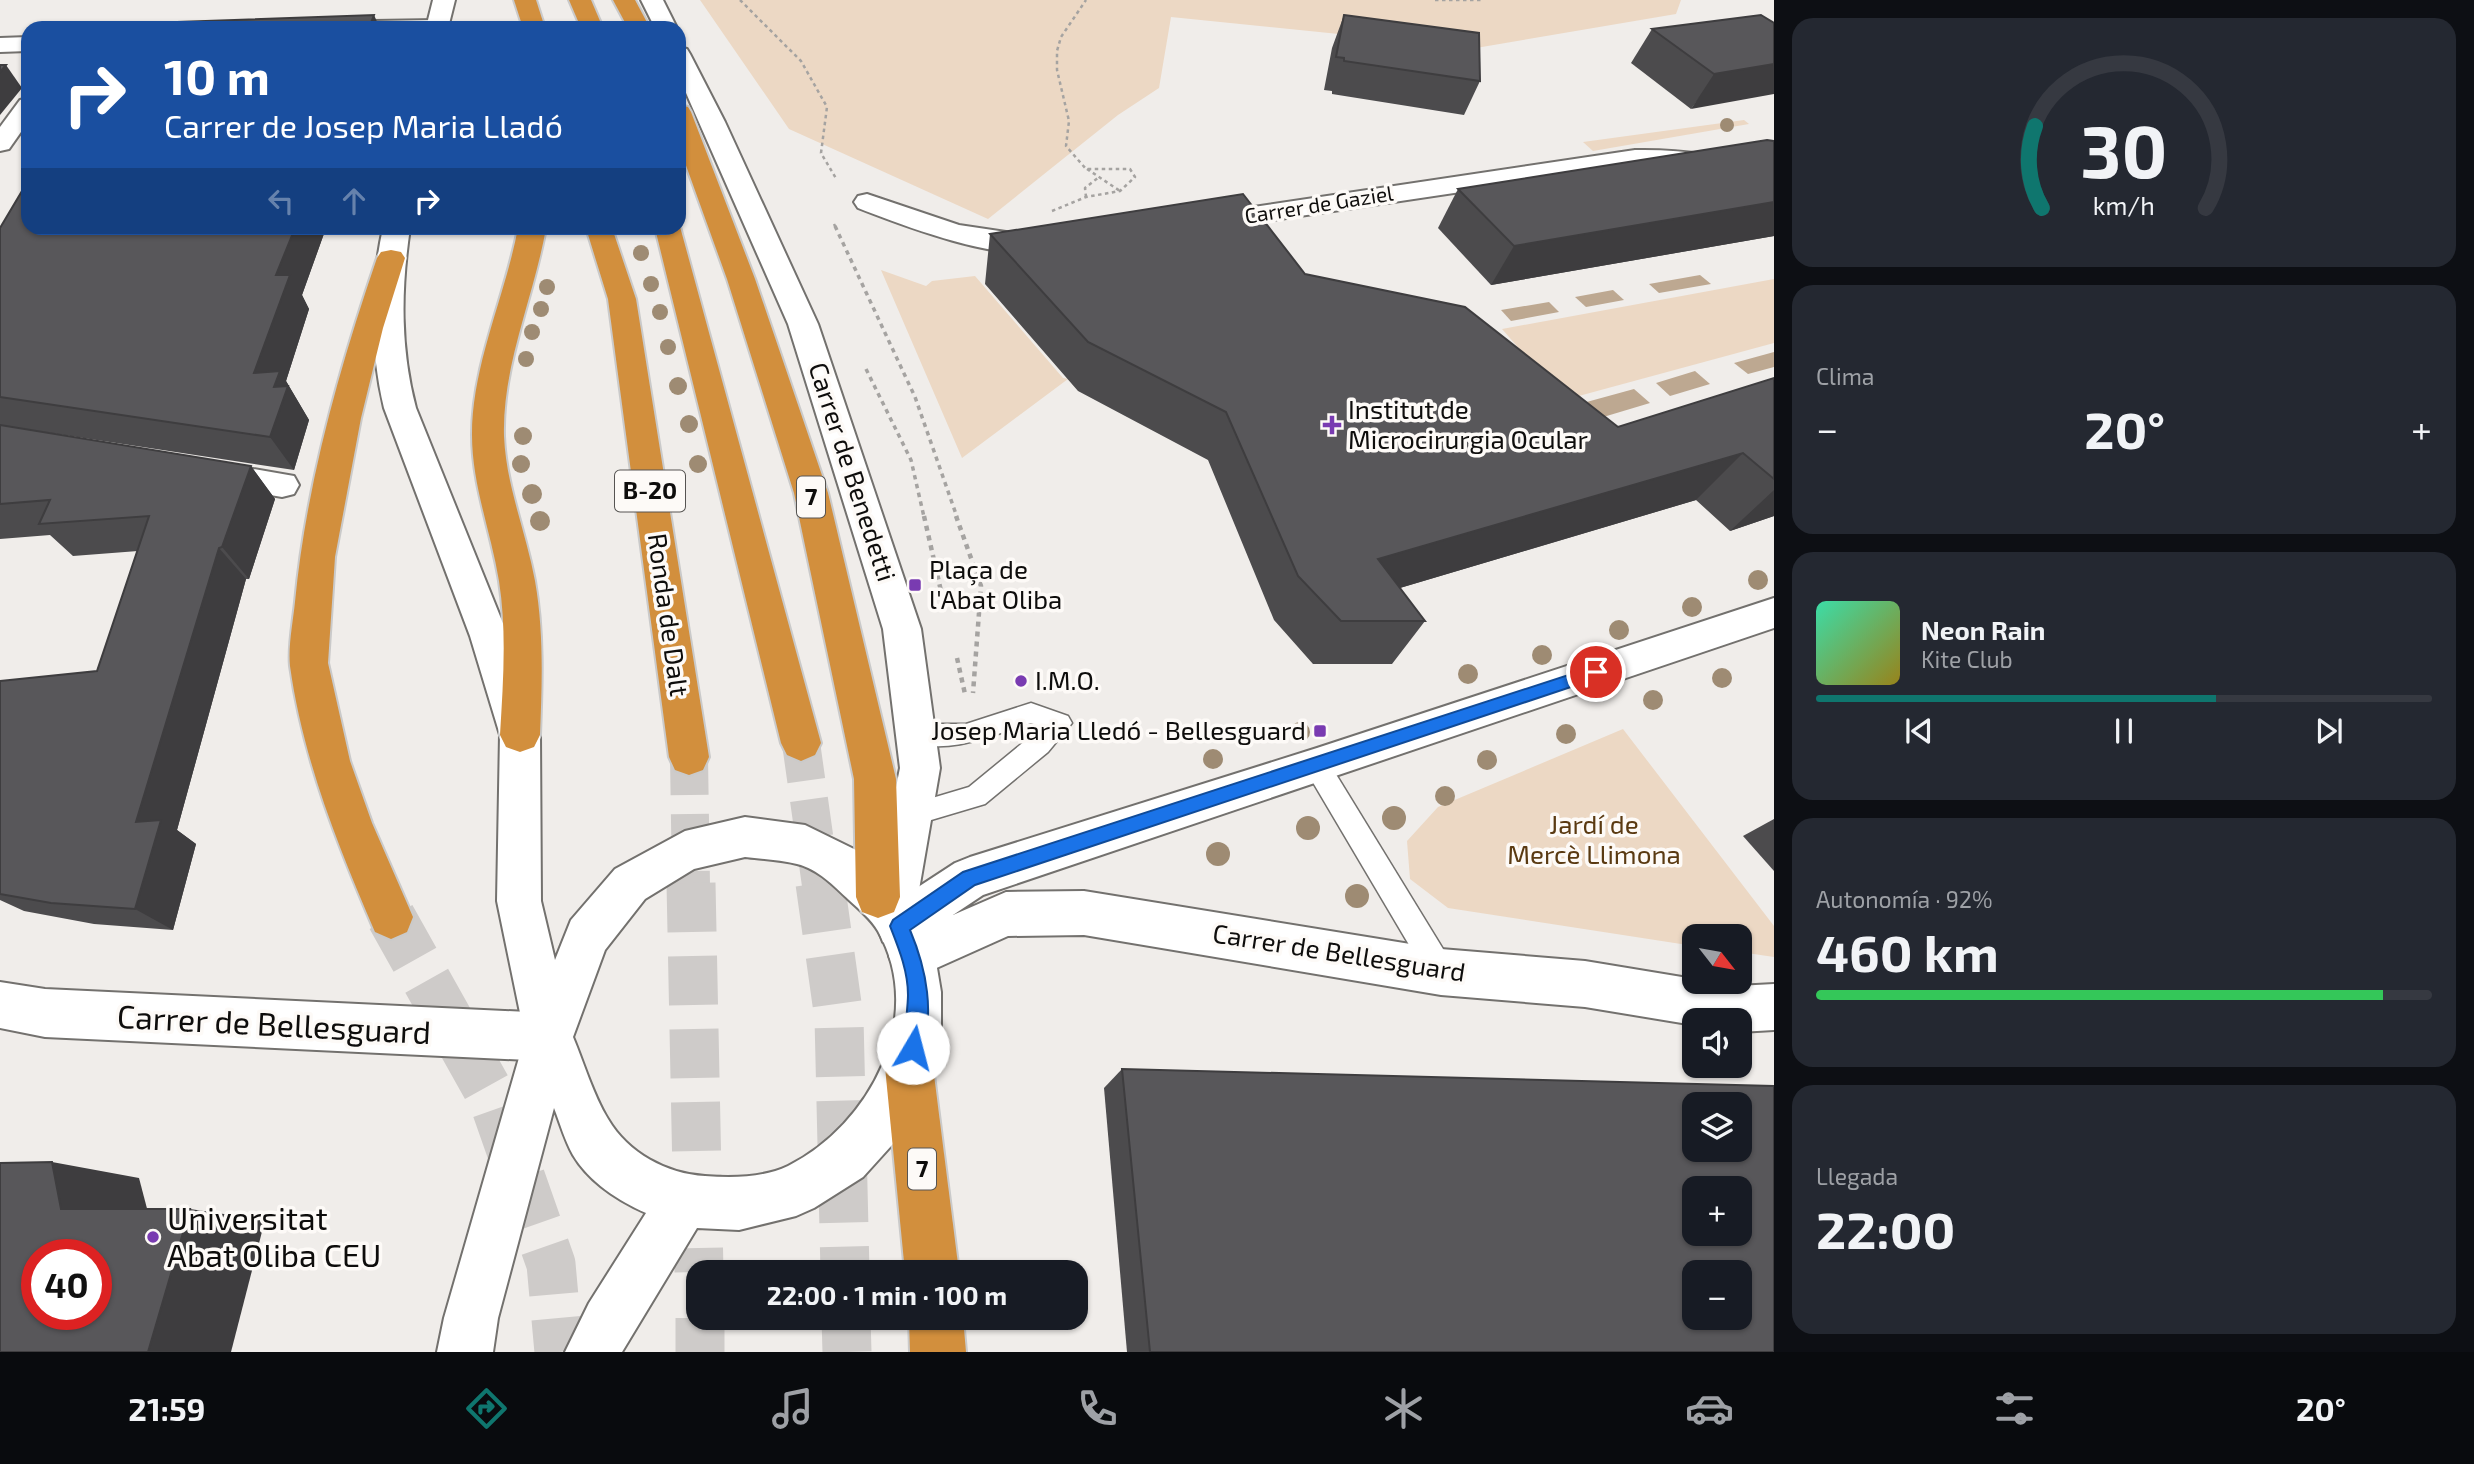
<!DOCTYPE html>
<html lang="es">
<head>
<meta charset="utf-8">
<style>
  :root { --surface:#171b24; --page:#242831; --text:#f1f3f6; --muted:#9ea1a6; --line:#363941; --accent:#0f766e }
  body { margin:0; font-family:"Exo 2",sans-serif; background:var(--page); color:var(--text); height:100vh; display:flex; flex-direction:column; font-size:26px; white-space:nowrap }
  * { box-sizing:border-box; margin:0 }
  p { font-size:23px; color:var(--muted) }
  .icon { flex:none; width:38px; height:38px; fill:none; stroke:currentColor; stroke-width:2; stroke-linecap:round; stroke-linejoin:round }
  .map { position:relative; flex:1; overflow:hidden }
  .side { display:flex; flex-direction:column; gap:18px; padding:18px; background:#0d0f14; width:700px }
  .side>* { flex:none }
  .hud { position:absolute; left:21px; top:21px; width:665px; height:214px; border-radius:21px; box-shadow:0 2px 5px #0004; background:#1a4fa0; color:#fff; overflow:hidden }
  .needle { width:46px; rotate:121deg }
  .tools { position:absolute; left:1682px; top:924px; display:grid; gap:14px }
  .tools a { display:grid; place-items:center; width:70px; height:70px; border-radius:14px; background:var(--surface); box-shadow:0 2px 5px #0004; font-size:35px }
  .speed { position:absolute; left:21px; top:1239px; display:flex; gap:14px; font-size:35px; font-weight:700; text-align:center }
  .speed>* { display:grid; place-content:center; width:91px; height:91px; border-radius:50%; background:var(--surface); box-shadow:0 2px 5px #0004; line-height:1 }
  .speed .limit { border:10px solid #d22; background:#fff; color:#111 }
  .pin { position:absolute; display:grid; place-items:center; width:60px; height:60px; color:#fff; margin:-30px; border:4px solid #fff; border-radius:50%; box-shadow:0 2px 7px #0007 }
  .me { position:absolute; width:77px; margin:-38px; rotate:8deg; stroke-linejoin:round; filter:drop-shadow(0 0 5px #0008) }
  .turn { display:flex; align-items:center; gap:24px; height:147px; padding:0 28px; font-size:32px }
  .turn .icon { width:91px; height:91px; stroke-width:2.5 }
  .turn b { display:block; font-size:49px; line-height:60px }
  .lanes { display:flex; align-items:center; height:66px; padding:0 28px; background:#0003; justify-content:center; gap:35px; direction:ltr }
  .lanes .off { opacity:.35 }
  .big { font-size:52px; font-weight:700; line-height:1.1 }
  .side .card { flex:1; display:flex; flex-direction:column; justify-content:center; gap:10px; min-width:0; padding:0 24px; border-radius:21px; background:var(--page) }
  .side .dial { align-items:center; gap:0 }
  .dial svg { height:182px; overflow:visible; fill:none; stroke:var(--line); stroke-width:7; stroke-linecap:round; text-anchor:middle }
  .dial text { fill:var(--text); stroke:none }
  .song { display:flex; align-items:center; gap:21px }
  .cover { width:84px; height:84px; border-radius:10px; background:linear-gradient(135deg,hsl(160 70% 55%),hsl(50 70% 35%)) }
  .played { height:7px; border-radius:4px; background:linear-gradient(90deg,var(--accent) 65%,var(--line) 65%) }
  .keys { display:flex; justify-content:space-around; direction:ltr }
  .heat { display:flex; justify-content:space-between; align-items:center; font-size:38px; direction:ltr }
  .charge { height:10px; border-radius:5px; background:linear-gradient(90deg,#34c759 92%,var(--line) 0) }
  .trip { position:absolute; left:686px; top:1260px; width:402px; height:70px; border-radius:21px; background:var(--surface); box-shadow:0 2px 5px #0004; font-weight:700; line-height:70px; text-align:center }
  .dock { display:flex; height:112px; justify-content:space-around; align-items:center; background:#090b0e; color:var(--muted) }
  .dock .icon { width:49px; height:49px }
  .dock .active { color:var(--accent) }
  .dock b { font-size:32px; color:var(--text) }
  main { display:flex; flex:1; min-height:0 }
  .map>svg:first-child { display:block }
</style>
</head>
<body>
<main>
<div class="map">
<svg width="1774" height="1352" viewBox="0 0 1774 1352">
  <rect width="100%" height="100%" fill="#f0edea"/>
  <!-- green -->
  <g fill="#ecd8c4">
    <polygon points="700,0 1681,0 1676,14 1476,48 1171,17 1159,88 1118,115 988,219 789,129"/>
    <polygon points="1744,120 1749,124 1593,151 1583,142"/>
    <polygon points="881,270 926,286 932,281 975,276 1063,378 1068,379 962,458"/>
    <polygon points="1774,279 1774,343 1564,400 1502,329"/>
    <polygon points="1623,729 1774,926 1774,957 1740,952 1740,936 1694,936 1694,946 1448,908 1410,879 1407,841 1438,807"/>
  </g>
  <!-- water -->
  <g fill="#bda891">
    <polygon points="1700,275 1711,284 1659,293 1649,284"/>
    <polygon points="1613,290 1624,300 1586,307 1575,297"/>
    <polygon points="1549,302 1559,312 1511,321 1501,310"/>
    <polygon points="1774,352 1774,367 1748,374 1734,363"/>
    <polygon points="1695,371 1710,384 1670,396 1656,383"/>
    <polygon points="1634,389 1650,403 1600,418 1583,403"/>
  </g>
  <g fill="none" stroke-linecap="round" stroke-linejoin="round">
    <!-- highway-tunnel-far1 -->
    <g stroke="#cecbc9" stroke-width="38" stroke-dasharray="38 19" stroke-linecap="butt">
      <polyline points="801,743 821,885"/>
      <polyline points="689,757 691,885"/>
    </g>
    <!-- highway-tunnel -->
    <g stroke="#cecbc9" stroke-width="49" stroke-dasharray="49 24" stroke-linecap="butt">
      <polyline points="691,883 699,1272"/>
      <polyline points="820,883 839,1018 845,1272"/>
      <polyline points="391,917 493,1099 551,1264 559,1352"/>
      <polyline points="700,1318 700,1352"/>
      <polyline points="846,1318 847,1352"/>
    </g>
    <defs>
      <g id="lane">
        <path d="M1031 703 1068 716 1072 723 1048 752 985 804 911 826 902 823 899 815 902 807 969 787 1042 727 1031 723C993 735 948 756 908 741L904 734 908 727 916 724H966Z"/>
        <polygon points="1317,755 1326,758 1451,962 1455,972 1451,982 1441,986 1431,982 1308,774 1305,766 1308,758"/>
      </g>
      <g id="street">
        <polygon points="437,20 445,22 448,27 363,28 366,23 374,21"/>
        <polygon points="28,37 28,51 0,52 0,38"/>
        <polygon points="28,98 28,122 9,149 0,151 0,127 20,100"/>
        <path d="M1635 150C1683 149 1728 156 1774 169V185L1705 168 1635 166 1206 230 1196 228 1193 222 1196 216 1206 214Z"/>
        <path d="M867 194 959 225 1039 237 1049 239 1053 245 1049 251C1001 263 904 226 858 208L854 202 858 196Z"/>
        <polygon points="213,462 294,476 299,485 294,494 282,497 201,483 196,474 201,465"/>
        <polygon points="1774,598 1774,628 983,895 953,915 1006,892 1084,891 1441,949 1585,961 1694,979 1694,982 1737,986 1774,984 1774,1030 1740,1032 1740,1020 1694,1020 1694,1025 1585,1007 1441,995 1084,935 1008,936 912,979 896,972 889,956 893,946 883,942 877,926 883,910 955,863 970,857 1317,748"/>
        <polygon points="0,982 45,989 549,1013 566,1020 573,1037 566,1054 549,1061 45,1037 0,1028"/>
      </g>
      <g id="secondary">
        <polygon points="433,0 455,0 448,28 426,28"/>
        <polygon points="641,0 663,0 677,28 655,28"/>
        <path d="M679 47 687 49 690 54 725 122 818 324 921 629 940 768 915 913 935 956 941 992V1029L933 1067 901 1135 863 1177 814 1208 796 1216 739 1230 697 1228 622 1352H565L589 1303 646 1213C619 1201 589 1182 573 1155 565 1141 560 1123 554 1108L498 1318 493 1352H437L444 1318 525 1037 497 901 500 735 470 636 384 408C370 349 370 287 383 228H410C401 289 400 348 416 408L508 636 540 735 541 901 555 960 571 920 615 869 685 831 745 817 805 825 856 850 879 870 900 768 883 629 788 324 679 77ZM745 857C762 859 781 860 797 864 818 869 834 886 849 900 859 909 871 919 878 931 927 1017 870 1125 788 1166 763 1178 732 1178 705 1176 667 1174 628 1153 608 1119 593 1095 584 1063 573 1037L605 950 645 899 694 869Z"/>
      </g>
      <g id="highway">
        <polygon points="514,0 536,0 545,28 523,28"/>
        <polygon points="569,0 591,0 603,28 581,28"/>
        <polygon points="613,0 635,0 650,28 628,28"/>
        <polygon points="679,105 688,107 691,112 755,279 828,493 896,779 900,897 894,912 878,918 862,912 856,897 854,779 794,493 727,279 679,146"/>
        <polygon points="679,223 821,743 815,755 801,761 787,755 781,743 655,228 679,228"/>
        <path d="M518 228H546C534 297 502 365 504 436 506 486 526 532 535 581 544 632 542 684 540 735L534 747 520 752 506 747 500 735C503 684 507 632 499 581 491 532 472 485 472 435 472 364 505 297 518 228Z"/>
        <polygon points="586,228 612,228 636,299 709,757 703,770 689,775 675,770 669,757 608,299"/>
        <path d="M391 250 401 252 405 258 383 328 361 418 335 557 328 663 350 761 372 823 413 917 407 932 391 939 375 932C338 846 303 759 290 666 288 646 293 622 295 602 306 486 339 369 377 258L381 252Z"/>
        <polygon points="909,1043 926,1050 933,1067 959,1272 905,1272 885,1067 892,1050"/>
        <polygon points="909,1318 963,1318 966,1352 910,1352"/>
      </g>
    </defs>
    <!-- lane casing -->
    <use href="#lane" stroke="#73716e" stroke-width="3"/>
    <!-- street casing -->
    <use href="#street" stroke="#73716e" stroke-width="4"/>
    <!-- secondary casing -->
    <use href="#secondary" stroke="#73716e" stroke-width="4"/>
    <!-- highway casing -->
    <use href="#highway" stroke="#cacaca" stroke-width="4"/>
    <!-- path-far2 -->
    <g stroke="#a5a3a1" stroke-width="2.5" stroke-dasharray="3.5 3.5" stroke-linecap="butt">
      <polyline points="740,0 801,61 827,107 821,153 837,180"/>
      <polyline points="1435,0 1481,0"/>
      <polyline points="1087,169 1120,191"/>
      <polyline points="1086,197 1085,188 1099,177"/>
      <polyline points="1052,211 1086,197 1120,191 1135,177 1130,169 1086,169 1066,146 1069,121 1057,70 1057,51 1061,37 1086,0"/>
      <polyline points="834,224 836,228"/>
    </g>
    <!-- path-far1 -->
    <g stroke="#a5a3a1" stroke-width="3.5" stroke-dasharray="4.5 4.5" stroke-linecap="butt">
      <polyline points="835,226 915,397 957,517"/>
      <polyline points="866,369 911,460 924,517"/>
    </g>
    <!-- path -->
    <g stroke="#a5a3a1" stroke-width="4.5" stroke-dasharray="5 5" stroke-linecap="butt">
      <polyline points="924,516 941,591"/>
      <polyline points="956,516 981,586 973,693"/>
      <polyline points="957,658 965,694"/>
    </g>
    <!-- lane -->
    <use href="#lane" fill="#fff" fill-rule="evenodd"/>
    <!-- street -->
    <use href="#street" fill="#fff" fill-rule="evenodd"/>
    <!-- secondary -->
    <use href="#secondary" fill="#fff" fill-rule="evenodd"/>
    <!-- highway -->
    <use href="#highway" fill="#d28f3d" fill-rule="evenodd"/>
  </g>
  <!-- trees -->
  <g fill="#9e8b73">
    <circle cx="1727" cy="125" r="7"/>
    <circle cx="641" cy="253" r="8"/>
    <circle cx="651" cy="284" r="8"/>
    <circle cx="547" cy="287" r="8"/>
    <circle cx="541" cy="309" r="8"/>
    <circle cx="660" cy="312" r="8"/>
    <circle cx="532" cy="332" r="8"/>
    <circle cx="668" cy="347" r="8"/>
    <circle cx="526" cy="359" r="8"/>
    <circle cx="678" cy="386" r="9"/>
    <circle cx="689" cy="424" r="9"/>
    <circle cx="523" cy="436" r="9"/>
    <circle cx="521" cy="464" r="9"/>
    <circle cx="698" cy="464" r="9"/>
    <circle cx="532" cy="494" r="10"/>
    <circle cx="540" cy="521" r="10"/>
    <circle cx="1758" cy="580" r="10"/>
    <circle cx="1692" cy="607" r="10"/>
    <circle cx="1619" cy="630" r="10"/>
    <circle cx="1542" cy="655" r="10"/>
    <circle cx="1468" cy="674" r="10"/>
    <circle cx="1722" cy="678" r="10"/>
    <circle cx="1653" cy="700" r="10"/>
    <circle cx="1300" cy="732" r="10"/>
    <circle cx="1566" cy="734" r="10"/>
    <circle cx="1213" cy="759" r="10"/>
    <circle cx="1487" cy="760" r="10"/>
    <circle cx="1445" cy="796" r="10"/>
    <circle cx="1394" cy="818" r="12"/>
    <circle cx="1308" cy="828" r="12"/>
    <circle cx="1218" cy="854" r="12"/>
    <circle cx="1357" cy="896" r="12"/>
  </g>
  <!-- wall -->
  <g fill="#4c4b4d">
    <polygon points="1344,15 1480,81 1464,115 1332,94 1332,91 1324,90 1332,48"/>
    <polygon points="1761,15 1691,109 1631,63 1652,29"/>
    <polygon points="1774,141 1774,236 1491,285 1438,228 1458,189"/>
    <polygon points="0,228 326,228 302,295 309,309 286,381 309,420 294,470 31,430 251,466 275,499 249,579 246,579 177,830 196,844 173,930 94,924 24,911 0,900 0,681 97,671 138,551 73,556 50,535 0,539"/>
    <polygon points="990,234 1305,274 1618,427 1774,378 1774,516 1730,531 1696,500 1400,588 1425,621 1392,664 1313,664 1274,620 1208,460 1078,391 985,284"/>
    <polygon points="1774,819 1774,871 1743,836"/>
    <polygon points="1122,1069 1774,1352 1127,1352 1104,1088"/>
  </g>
  <!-- shaded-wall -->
  <g fill="#3e3d3f">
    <polygon points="374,15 380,28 369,28"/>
    <polygon points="1774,64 1774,94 1691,109 1714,74"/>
    <polygon points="6,65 22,88 0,115 0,72"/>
    <polygon points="1774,202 1774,236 1491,285 1514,246"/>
    <polygon points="295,228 326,228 302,295 309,309 286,381 309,420 294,470 270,437 254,373 276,275"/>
    <polygon points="1743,453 1696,500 1349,603 1378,559"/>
    <polygon points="251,466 275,499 249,579 222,547"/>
    <polygon points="1774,490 1774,516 1730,531"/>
    <polygon points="219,548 246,579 177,830 196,844 173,930 135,909 136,822"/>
    <polygon points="52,1162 139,1178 150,1220 61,1209"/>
    <polygon points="190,1209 265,1220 231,1352 148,1352"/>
  </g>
  <!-- building -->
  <g fill="#58575a" stroke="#3e3d3f" stroke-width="2" fill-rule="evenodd">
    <polygon points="374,15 369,28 89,28 91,25"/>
    <polygon points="1344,15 1479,33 1480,81 1344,61 1344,58 1336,57"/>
    <polygon points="1761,15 1774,23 1774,64 1714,74 1652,29"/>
    <polygon points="0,65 6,65 0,72"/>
    <polygon points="1767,140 1774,141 1774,202 1514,246 1458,189"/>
    <polygon points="28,181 28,228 295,228 276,275 290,275 254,373 280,371 274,387 288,386 270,437 0,397 0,228"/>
    <polygon points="1243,194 1305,274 1465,307 1618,427 1774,378 1774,479 1743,453 1378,559 1425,621 1341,621 1298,576 1226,412 1088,342 990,234"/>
    <polygon points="0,425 251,466 222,547 219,548 136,822 161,820 135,909 51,903 0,894 0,681 97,671 149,516 39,524 50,500 0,504"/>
    <path d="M1122 1069 1774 1086V1352H1150ZM1694 1104H1740V1150H1694ZM1694 1188H1740V1234H1694ZM1694 1272H1740V1318H1694Z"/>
    <path d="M52 1162 61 1209H190L148 1352H0V1163ZM37 1255H96V1314H37Z"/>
  </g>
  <!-- route -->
  <path fill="#1a73e8" stroke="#114b97" stroke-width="2" d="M1596 666 1601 668 1604 672 1601 677 975 885 910 930C926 968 936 1015 920 1055L913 1058 906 1055C902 1045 908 1010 908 995 908 971 899 949 890 926L893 920 963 872Z"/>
  <!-- markers -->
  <g fill="#793bb1" stroke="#fdfaf7" stroke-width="2.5">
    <path d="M1328.5 414.5h7v7h7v7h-7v7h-7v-7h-7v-7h7z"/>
    <rect x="908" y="578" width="14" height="14" rx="3.5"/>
    <circle cx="1021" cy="681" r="7"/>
    <rect x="1313" y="724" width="14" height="14" rx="3.5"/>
    <circle cx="153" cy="1237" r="7"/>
  </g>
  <g text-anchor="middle" stroke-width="7" stroke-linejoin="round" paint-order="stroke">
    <!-- far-street labels -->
    <g font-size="21" fill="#0e0d0c" stroke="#fdfaf7">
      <text transform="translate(1319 205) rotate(-9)" y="7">Carrer de Gaziel</text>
    </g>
    <!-- shield labels -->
    <g fill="#fdfaf7" stroke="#565452" stroke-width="2">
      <rect x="615" y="470.5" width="70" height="41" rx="5"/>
      <rect x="797" y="476.5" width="28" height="41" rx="5"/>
      <rect x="908" y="1148.5" width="28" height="41" rx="5"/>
    </g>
    <g font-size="24" font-weight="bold" fill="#0e0d0c">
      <text x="650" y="499">B-20</text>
      <text x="811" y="505">7</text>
      <text x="922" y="1177">7</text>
    </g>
    <!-- poi labels -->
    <g font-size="26" fill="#0e0d0c" stroke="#fdfaf7" text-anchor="start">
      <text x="1348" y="419">Institut de<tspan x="1348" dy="30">Microcirurgia Ocular</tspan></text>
      <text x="929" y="579">Plaça de<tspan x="929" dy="30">l'Abat Oliba</tspan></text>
      <text x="1035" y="690">I.M.O.</text>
      <text x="1306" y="740" text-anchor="end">Josep Maria Lledó - Bellesguard</text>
    </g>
    <!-- street labels -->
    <g font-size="26" fill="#0e0d0c" stroke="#fdfaf7">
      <text transform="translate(852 472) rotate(72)" y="9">Carrer de Benedetti</text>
      <text transform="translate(668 615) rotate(82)" y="9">Ronda de Dalt</text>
      <text transform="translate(1339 953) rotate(9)" y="9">Carrer de Bellesguard</text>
    </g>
    <!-- park labels -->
    <g font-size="26" fill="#5a3a12" stroke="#fdfaf7">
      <text x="1594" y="834">Jardí de<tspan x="1594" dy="30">Mercè Llimona</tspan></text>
    </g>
    <!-- near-street labels -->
    <g font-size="32" fill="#0e0d0c" stroke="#fdfaf7">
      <text transform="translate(274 1025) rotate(3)" y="11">Carrer de Bellesguard</text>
    </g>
    <!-- near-poi labels -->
    <g font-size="32" fill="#0e0d0c" stroke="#fdfaf7" text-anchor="start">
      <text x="167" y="1230">Universitat<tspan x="167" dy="37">Abat Oliba CEU</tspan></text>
    </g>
  </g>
</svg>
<div class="tools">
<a><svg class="needle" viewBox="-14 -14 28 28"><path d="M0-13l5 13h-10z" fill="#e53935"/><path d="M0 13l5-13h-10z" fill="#9ea1a6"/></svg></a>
<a><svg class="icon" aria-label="sound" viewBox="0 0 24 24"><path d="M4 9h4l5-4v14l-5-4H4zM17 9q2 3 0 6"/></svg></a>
<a><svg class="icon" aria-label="layers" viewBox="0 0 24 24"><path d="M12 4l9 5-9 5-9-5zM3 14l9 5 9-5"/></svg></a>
<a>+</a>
<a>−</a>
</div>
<div class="speed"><div class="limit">40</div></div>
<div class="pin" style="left:1596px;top:672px;background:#d93025"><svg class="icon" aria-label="arrive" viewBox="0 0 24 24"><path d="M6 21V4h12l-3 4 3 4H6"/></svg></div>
<svg class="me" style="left:913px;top:1048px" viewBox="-20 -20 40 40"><circle r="19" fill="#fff"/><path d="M0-13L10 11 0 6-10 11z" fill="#1a73e8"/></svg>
<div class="trip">22:00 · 1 min · 100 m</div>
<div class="hud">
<div class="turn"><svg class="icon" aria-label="right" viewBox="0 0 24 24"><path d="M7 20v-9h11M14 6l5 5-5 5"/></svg><div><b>10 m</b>Carrer de Josep Maria Lladó</div></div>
<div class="lanes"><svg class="icon off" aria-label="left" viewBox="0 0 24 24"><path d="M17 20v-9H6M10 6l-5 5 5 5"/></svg><svg class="icon off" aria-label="ahead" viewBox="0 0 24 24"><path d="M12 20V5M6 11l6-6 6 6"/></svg><svg class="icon" aria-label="right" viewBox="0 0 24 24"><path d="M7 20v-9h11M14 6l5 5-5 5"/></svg></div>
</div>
</div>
<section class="side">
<div class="card dial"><svg viewBox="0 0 100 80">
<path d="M14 69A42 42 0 1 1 86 69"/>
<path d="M14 69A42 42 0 0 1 11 33" stroke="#0f766e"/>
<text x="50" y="56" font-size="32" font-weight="700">30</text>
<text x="50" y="72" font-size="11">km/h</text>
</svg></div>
<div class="card"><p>Clima</p>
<div class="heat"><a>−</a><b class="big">20°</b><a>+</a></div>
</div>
<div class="card">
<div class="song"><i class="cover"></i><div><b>Neon Rain</b><p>Kite Club</p></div></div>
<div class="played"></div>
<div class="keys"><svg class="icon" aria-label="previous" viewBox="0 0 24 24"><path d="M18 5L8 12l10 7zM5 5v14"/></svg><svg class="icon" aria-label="pause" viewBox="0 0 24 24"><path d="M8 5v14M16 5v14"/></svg><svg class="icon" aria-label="next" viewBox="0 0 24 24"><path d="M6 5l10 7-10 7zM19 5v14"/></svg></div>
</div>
<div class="card"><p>Autonomía · 92%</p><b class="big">460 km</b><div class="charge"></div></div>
<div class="card"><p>Llegada</p><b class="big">22:00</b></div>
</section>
</main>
<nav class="dock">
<b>21:59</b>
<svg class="icon active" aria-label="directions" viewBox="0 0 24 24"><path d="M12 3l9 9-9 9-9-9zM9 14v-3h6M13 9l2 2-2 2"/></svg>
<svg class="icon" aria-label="music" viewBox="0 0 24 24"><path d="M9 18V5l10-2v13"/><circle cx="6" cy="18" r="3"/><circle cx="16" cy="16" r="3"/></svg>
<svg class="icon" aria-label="phone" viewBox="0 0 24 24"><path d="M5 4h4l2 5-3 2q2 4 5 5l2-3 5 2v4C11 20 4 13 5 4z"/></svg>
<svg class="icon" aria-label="climate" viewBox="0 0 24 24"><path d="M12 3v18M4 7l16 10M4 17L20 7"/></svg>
<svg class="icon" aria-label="car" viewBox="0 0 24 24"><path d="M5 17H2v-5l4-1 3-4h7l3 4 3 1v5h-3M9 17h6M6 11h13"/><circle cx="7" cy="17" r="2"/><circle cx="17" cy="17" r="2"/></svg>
<svg class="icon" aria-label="filters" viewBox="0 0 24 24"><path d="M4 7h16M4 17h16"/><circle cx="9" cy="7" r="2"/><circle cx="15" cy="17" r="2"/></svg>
<b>20°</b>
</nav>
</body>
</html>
